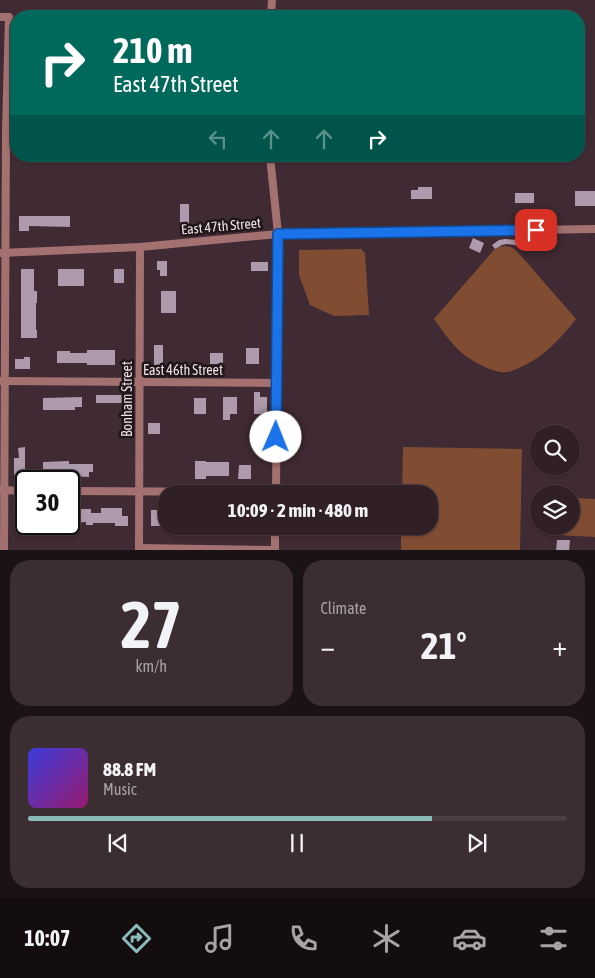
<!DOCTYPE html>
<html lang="en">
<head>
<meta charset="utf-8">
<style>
  :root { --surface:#302026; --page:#3c2d32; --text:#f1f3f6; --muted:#a8a3a7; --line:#4b3e43; --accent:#8bbbb9 }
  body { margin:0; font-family:"Asap Condensed",sans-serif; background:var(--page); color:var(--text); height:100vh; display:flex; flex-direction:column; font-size:19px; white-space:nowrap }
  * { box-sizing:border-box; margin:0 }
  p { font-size:16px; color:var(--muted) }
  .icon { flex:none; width:28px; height:28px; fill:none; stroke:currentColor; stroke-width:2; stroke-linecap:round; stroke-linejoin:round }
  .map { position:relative; height:550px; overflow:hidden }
  .panel { display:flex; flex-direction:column; gap:10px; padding:10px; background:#1a1215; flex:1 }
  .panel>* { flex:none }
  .top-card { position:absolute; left:10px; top:10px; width:575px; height:152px; border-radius:20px; box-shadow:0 1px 4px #0004,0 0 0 1px var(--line); background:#00695c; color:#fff; overflow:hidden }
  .fabs { position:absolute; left:530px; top:425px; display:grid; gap:10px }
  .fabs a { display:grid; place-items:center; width:50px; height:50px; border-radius:50%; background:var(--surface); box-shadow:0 1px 4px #0004,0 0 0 1px var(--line); font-size:25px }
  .speed { position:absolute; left:15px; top:470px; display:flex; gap:10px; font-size:25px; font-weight:700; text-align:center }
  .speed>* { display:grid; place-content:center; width:65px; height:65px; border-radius:50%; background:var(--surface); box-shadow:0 1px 4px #0004,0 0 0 1px var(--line); line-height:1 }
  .speed .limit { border:2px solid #111; border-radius:8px; background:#fff; color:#111 }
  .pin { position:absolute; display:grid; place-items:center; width:42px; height:42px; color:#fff; margin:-21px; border-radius:10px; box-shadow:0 2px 8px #0006 }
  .me { position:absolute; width:55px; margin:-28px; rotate:1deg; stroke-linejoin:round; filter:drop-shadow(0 0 4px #0008) }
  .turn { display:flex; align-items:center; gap:18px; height:105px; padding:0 20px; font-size:22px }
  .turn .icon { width:65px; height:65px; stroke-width:2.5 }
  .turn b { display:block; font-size:35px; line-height:42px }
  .lanes { display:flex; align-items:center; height:48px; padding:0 20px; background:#0003; justify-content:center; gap:25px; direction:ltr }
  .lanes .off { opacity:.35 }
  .big { font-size:38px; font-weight:700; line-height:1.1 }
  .panel .widget { flex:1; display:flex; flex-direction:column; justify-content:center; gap:8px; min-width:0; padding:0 18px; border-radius:20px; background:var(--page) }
  .panel .dial { align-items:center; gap:0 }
  .dial b { font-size:65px; line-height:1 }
  .song { display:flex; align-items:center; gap:15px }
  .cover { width:60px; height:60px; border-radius:8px; background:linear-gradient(135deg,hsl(240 70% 55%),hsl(320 70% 35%)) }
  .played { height:5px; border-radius:2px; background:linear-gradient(90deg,var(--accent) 75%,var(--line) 75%) }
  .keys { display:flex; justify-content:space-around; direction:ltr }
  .heat { display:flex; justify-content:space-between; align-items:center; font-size:28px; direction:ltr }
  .panel .tiles { flex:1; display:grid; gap:10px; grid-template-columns:1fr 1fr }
  .widget:last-child { grid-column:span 2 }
  .trip { position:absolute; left:158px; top:485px; width:280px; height:50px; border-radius:20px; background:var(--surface); box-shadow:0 1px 4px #0004,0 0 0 1px var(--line); font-weight:700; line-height:50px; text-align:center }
  .tabs { display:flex; height:80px; justify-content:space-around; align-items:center; background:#130d0f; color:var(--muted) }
  .tabs .icon { width:35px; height:35px }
  .tabs .current { color:var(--accent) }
  .tabs b { font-size:22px; color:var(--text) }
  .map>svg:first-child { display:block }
</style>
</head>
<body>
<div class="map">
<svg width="595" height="551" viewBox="0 0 595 551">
  <rect width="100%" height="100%" fill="#402a33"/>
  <!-- green -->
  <g fill="#804d33">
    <path d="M505 246 511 247 516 250 576 319C560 339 544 357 521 367 516 369 511 372 506 372 500 373 493 370 487 368 459 355 452 344 434 319L494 250 499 247Z"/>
    <polygon points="361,249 365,253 369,315 334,316 310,305 299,275 299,250"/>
    <polygon points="403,447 522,449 520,550 401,550 401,526 429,526 429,494 402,494"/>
    <polygon points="571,498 595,499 595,537 557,535 557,526 571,526"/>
  </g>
  <!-- building -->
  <g fill="#ad9aac">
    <polygon points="418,187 432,187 432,199 411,199 411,190 418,190"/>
    <rect x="575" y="191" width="20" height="15"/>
    <rect x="515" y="193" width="19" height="10"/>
    <rect x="180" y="204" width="9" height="20"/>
    <polygon points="19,216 70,216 70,227 29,226 29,231 19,231"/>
    <polygon points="473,238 484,243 480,253 469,248"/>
    <polygon points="505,239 517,240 524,245 521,249 515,245 507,244 502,245 495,249 492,245 499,240"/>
    <polygon points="157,261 167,261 167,276 160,276 160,270 157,270"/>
    <rect x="251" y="262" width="17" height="9"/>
    <polygon points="21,269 34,269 34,291 37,291 37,303 36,303 36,330 37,330 37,338 21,338"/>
    <rect x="58" y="269" width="26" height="17"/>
    <rect x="114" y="269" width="10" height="14"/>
    <rect x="161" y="291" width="15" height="22"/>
    <rect x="154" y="345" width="9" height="20"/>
    <rect x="246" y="348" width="13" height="16"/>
    <polygon points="87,350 115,350 115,365 87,365 87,363 57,363 57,351 70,351 70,353 87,353"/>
    <rect x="210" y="353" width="13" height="11"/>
    <polygon points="24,357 30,357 30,369 15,369 15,359 24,359"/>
    <polygon points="254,392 260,392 260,397 267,397 267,414 254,414"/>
    <rect x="96" y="395" width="26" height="8"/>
    <polygon points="82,397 82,407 75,407 75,410 43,410 43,398"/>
    <polygon points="223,397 237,397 237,414 230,414 230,420 223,420"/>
    <rect x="194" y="398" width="12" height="16"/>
    <rect x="148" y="423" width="12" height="11"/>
    <polygon points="25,447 25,475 14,475 14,458 19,458 18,448"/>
    <polygon points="69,461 69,464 93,464 93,472 89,472 89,477 64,476 64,472 54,472 54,477 43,477 43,462"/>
    <polygon points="195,461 206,461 206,462 229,462 229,476 206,476 206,479 195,479"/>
    <polygon points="239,465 251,465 251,479 238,479"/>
    <polygon points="14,506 26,506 26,529 17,529 17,524 14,524"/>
    <polygon points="101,508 122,508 122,516 128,516 128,526 115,526 115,523 93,523 93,525 86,525 86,522 71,523 71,509 91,509 91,513 101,513"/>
    <polygon points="151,510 157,510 157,513 163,513 163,526 151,526"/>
    <polygon points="557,540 570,540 569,551 556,551"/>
  </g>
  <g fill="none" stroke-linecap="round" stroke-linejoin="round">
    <!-- minor -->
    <g stroke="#a37170" stroke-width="8">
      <polyline points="271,16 272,0"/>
      <polyline points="0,17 9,17 6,131 4,551"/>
      <polyline points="270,156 278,234 276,494"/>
      <polyline points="0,253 140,247 278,234 595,229"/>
      <polyline points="0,381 277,383"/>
      <polyline points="0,490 26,491"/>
      <polyline points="69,491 276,492"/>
      <polyline points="139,548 275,550"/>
      <polyline points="139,551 140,247"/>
      <polyline points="275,551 275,526"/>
    </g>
  </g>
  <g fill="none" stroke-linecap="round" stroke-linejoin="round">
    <defs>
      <polyline id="route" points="276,437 278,234 536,230"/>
    </defs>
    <!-- route casing -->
    <use href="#route" stroke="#114b97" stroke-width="12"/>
    <!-- route -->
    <use href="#route" stroke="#1a73e8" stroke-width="9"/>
  </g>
  <g text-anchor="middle" stroke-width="5" stroke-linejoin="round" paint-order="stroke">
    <!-- street labels -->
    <g font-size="14" fill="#efe0e5" stroke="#20161a">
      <text transform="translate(221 226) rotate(-5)" y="5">East 47th Street</text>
      <text x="183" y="375">East 46th Street</text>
      <text transform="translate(127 399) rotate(-90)" y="5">Bonham Street</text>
    </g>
  </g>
</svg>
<div class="fabs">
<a><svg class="icon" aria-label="search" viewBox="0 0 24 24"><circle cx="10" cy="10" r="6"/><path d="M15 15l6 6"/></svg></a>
<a><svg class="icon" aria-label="layers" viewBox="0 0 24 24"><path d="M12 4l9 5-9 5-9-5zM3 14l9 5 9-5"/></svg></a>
</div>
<div class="speed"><div class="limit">30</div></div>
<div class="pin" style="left:536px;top:230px;background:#d93025"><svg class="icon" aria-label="arrive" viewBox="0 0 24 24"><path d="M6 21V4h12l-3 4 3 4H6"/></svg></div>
<svg class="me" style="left:276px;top:437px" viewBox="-20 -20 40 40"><circle r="19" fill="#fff"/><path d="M0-13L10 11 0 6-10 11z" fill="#1a73e8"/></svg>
<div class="trip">10:09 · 2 min · 480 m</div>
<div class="top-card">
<div class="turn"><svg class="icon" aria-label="right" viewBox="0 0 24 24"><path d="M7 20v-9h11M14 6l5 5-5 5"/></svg><div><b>210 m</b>East 47th Street</div></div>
<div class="lanes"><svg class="icon off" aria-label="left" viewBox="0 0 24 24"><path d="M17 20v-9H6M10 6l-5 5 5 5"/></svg><svg class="icon off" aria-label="ahead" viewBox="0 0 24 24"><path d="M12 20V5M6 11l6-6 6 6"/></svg><svg class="icon off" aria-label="ahead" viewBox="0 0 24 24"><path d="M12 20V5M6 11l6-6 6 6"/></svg><svg class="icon" aria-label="right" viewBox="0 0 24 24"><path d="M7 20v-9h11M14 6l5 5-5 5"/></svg></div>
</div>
</div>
<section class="panel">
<div class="tiles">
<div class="widget dial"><b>27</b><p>km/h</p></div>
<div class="widget"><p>Climate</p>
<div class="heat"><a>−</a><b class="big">21°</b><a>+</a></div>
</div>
<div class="widget">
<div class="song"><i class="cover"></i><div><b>88.8 FM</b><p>Music</p></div></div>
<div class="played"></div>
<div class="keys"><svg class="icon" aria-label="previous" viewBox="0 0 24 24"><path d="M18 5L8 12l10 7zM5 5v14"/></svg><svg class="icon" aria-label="pause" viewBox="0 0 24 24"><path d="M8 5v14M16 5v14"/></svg><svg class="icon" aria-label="next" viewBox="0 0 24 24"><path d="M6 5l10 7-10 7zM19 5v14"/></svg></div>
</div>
</div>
</section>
<nav class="tabs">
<b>10:07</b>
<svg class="icon current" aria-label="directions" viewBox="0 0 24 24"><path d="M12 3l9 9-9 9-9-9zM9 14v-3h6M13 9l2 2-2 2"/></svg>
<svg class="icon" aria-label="music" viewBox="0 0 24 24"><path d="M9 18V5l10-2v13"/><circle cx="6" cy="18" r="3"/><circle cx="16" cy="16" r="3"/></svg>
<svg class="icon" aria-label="phone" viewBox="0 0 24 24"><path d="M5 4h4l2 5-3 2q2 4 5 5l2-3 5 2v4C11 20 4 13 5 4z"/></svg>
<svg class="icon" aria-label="climate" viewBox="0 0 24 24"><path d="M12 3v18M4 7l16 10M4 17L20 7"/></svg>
<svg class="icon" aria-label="car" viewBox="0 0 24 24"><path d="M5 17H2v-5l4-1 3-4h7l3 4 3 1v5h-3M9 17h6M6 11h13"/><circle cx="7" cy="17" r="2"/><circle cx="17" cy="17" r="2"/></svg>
<svg class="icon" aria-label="filters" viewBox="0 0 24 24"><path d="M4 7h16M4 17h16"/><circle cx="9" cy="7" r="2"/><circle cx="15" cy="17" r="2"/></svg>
</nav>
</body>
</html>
